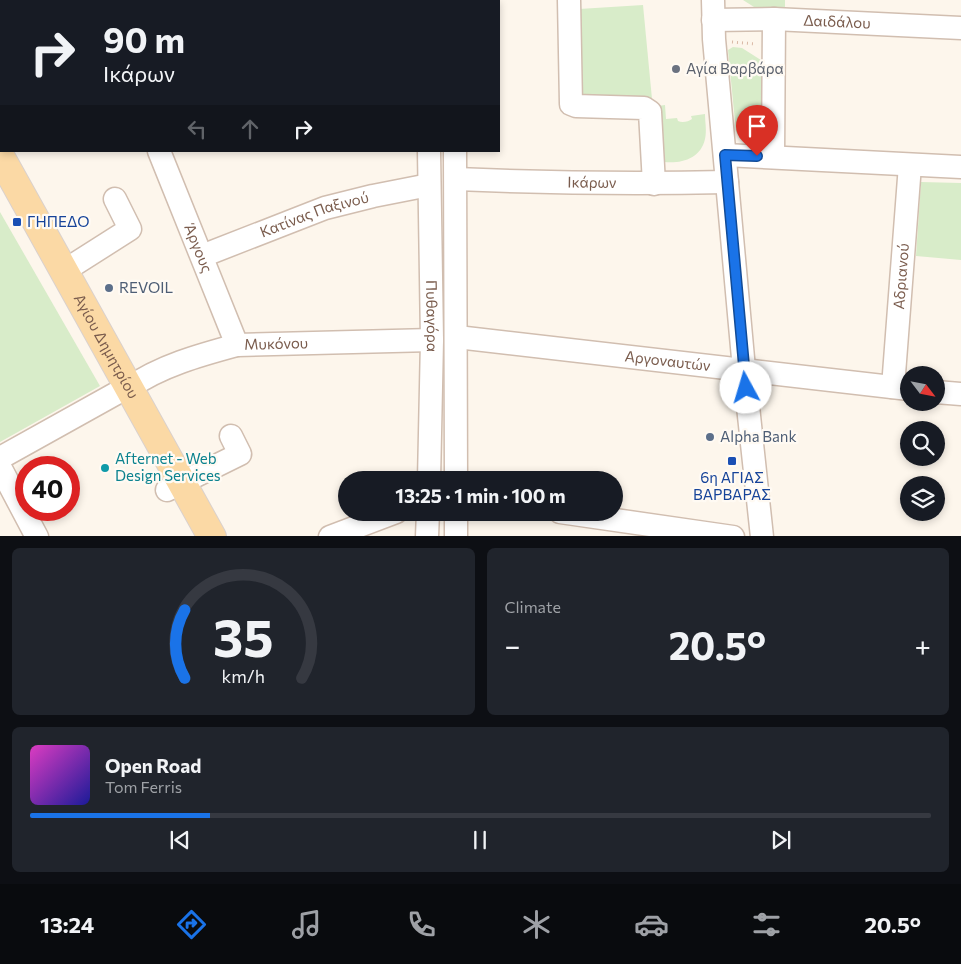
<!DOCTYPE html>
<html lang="en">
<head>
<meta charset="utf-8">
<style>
  :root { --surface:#171b24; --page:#20242c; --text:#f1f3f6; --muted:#9ea1a6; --line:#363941; --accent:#1a73e8 }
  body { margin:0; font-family:Commissioner,sans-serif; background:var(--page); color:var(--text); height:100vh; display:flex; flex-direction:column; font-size:19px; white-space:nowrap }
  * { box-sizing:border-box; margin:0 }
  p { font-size:16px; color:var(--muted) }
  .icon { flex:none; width:28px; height:28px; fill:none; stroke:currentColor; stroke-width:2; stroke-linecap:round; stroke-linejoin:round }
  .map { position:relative; height:536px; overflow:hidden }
  .panel { display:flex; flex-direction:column; gap:12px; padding:12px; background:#0d0f14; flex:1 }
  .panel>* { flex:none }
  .hud { position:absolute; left:0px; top:0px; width:500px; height:152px; box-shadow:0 2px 8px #0003; background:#171b24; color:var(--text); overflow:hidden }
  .needle { width:32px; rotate:122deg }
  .fabs { position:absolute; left:900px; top:366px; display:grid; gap:10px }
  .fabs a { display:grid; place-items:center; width:45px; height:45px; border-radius:50%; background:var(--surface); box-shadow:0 2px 8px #0003; font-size:25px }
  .speed { position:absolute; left:15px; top:456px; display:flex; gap:10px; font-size:25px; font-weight:700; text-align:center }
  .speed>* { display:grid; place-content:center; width:65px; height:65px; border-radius:50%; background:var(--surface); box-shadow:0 2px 8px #0003; line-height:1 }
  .speed .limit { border:8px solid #d22; background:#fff; color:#111 }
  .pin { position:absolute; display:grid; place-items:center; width:42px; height:42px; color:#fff; margin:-51px -21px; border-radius:50% 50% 50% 0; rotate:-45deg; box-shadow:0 0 5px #0007 }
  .pin .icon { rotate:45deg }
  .me { position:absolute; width:55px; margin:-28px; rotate:354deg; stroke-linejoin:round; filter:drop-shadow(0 0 4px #0008) }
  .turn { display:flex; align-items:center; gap:18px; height:105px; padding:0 20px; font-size:22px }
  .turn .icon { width:65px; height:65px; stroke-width:2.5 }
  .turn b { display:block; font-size:35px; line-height:42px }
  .lanes { display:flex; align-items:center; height:48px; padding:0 20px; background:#0003; justify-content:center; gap:25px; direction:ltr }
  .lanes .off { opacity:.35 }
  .big { font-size:38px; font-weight:700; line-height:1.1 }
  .panel .widget { flex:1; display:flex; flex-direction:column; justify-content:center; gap:8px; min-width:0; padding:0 18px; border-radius:8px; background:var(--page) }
  .panel .dial { align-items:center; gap:0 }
  .dial svg { height:130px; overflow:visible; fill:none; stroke:var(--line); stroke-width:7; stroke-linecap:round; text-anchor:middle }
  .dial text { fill:var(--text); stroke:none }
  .song { display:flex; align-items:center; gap:15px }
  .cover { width:60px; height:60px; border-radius:8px; background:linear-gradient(135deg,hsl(310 70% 55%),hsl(240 70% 35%)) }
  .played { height:5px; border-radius:2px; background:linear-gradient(90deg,var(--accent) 20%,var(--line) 20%) }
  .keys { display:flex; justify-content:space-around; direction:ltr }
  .heat { display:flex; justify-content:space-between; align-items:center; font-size:28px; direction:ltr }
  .panel .tiles { flex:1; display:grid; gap:12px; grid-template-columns:1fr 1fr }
  .widget:last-child { grid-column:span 2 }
  .trip { position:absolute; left:338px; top:471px; width:285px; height:50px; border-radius:25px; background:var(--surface); box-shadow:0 2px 8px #0003; font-weight:700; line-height:50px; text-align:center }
  .tab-bar { display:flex; height:80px; justify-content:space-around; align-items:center; background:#090b0e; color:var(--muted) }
  .tab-bar .icon { width:35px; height:35px }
  .tab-bar .active { color:var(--accent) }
  .tab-bar b { font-size:22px; color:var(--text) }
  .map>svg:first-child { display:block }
</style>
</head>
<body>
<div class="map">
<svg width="961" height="537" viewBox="0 0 961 537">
  <rect width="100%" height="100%" fill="#fdf6ec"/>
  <!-- green -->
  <g fill="#d8ecc9">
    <polygon points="743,0 785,0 785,8 754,7"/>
    <polygon points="643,5 652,99 591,99 583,95 579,9"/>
    <path d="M733 47 742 48 764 62V130C755 139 746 142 736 132L728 50Z"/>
    <path d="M665 105 666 119 677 118 678 121C682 123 688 122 692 119L691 116 705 114C705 122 707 131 705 139 701 158 682 164 664 162L658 106Z"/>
    <polygon points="921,182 961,183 961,260 916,256"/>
    <polygon points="0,212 100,386 0,442"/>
  </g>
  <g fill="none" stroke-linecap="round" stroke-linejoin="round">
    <defs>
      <g id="minor">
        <polyline points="99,0 99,1"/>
        <polyline points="359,0 359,1"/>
        <polyline points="442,0 442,1"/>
        <polyline points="569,0 571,104 576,106 644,108 650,112 654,184"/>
        <polyline points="713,0 714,39 744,369 762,537"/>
        <polyline points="200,1 244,0"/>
        <polyline points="0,8 1,8"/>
        <path id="s1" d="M713 20 774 19 961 28"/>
        <path id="s2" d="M159 151 237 345"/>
        <path id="s3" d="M429 151 432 340 429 480"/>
        <polyline points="455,151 456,480"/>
        <polyline points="725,155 961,167"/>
        <polyline points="773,156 774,19"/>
        <path id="s4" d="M456 179C546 183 637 184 727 182"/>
        <path id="s5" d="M202 256 325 208 373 196 429 185"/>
        <polyline points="64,271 130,229 115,199"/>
        <path id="s6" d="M457 337 909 389"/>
        <path id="s7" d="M893 387 910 165"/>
        <path id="s8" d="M129 388C160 366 200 355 237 345L432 340"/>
        <polyline points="936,392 961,394"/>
        <polyline points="0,458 115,394"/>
        <polyline points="0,467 37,537"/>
        <polyline points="167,490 240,454 231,436"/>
        <polyline points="560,512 733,537"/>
        <polyline points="330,537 396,512"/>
        <polyline points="427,537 428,512"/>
        <polyline points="456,537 456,512"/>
      </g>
      <g id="major">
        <path id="s9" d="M0 156 212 537"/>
      </g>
    </defs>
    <!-- minor casing -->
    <use href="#minor" stroke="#d1beb0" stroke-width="25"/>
    <!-- major casing -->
    <use href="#major" stroke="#dad1cd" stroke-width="30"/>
    <!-- path -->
    <polyline stroke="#d9b8a5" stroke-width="3" stroke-dasharray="1 4" stroke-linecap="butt" points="732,42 756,44"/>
    <!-- minor -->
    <use href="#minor" stroke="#fff" stroke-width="22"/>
    <!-- major -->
    <use href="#major" stroke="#fbd9a5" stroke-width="28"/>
  </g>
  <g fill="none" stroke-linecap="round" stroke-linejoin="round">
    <defs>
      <polyline id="route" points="746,388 725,155 757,156"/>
    </defs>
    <!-- route casing -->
    <use href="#route" stroke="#114b97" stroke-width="12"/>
    <!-- route -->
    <use href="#route" stroke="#1a73e8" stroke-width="9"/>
  </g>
  <!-- markers -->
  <circle fill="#6b7280" stroke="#fffaf3" stroke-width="2" cx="676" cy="69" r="5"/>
  <g fill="#1a4fb4" stroke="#fffaf3" stroke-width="2">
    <rect x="12" y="217" width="10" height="10" rx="2.5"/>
    <rect x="727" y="456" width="10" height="10" rx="2.5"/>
  </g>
  <g fill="#5c6f8a" stroke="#fffaf3" stroke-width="2">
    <circle cx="109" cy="288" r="5"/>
    <circle cx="710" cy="437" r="5"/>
  </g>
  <circle fill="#0f9aa8" stroke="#fffaf3" stroke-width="2" cx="105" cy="468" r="5"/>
  <g text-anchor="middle" stroke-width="4.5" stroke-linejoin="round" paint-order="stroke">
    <!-- street labels -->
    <g font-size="15" fill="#7a5c4d" stroke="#fffaf3">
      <text dy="5" stroke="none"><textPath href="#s1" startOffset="124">Δαιδάλου</textPath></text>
      <text dy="5" stroke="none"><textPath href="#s4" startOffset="136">Ικάρων</textPath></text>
      <text dy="5" stroke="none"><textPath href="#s5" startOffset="120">Κατίνας Παξινού</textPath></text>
      <text dy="5" stroke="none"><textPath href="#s2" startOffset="105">Άργους</textPath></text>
      <text dy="5" stroke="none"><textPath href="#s7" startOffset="111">Αδριανού</textPath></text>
      <text dy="5" stroke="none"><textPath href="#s3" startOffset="165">Πυθαγόρα</textPath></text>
      <text dy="5" stroke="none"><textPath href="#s8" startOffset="156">Μυκόνου</textPath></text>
      <text dy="5" stroke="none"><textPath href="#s9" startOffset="218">Αγίου Δημητρίου</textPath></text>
      <text dy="5" stroke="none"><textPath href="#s6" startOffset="212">Αργοναυτών</textPath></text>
    </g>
    <!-- worship labels -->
    <g font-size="15" fill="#5b616d" stroke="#fffaf3" text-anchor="start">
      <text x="686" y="74">Αγία Βαρβάρα</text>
    </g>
    <!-- transit labels -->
    <g font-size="15" fill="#164399" stroke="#fffaf3" text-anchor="start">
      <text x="27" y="227">ΓΗΠΕΔΟ</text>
      <text x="732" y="483" text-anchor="middle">6η ΑΓΙΑΣ<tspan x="732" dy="17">ΒΑΡΒΑΡΑΣ</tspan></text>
    </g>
    <!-- service labels -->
    <g font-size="15" fill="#4e5e75" stroke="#fffaf3" text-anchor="start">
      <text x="119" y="293">REVOIL</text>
      <text x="720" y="442">Alpha Bank</text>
    </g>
    <!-- culture labels -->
    <g font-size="15" fill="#0d838f" stroke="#fffaf3" text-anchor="start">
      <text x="115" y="464">Afternet - Web<tspan x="115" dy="17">Design Services</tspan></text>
    </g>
  </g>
</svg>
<div class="fabs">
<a><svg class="needle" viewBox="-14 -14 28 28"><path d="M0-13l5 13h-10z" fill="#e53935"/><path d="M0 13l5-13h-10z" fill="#9ea1a6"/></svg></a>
<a><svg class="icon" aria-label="search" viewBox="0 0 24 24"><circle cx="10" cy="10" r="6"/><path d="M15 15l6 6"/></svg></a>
<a><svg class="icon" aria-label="layers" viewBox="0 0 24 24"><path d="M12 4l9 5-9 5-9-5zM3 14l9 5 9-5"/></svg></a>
</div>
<div class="speed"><div class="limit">40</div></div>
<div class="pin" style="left:757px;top:156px;background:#d93025"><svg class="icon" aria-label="arrive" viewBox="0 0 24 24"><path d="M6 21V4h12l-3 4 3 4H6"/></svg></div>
<svg class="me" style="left:746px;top:388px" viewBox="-20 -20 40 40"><circle r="19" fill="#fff"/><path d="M0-13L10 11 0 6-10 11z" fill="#1a73e8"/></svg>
<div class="trip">13:25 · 1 min · 100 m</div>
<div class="hud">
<div class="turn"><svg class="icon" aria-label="right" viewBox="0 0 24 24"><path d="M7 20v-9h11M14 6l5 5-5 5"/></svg><div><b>90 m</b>Ικάρων</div></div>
<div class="lanes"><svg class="icon off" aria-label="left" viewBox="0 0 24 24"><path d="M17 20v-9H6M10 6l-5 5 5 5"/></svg><svg class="icon off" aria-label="ahead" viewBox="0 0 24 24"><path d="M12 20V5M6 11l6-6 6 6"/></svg><svg class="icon" aria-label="right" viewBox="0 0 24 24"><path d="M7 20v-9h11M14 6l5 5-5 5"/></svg></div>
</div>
</div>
<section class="panel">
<div class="tiles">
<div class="widget dial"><svg viewBox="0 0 100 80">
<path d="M14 69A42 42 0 1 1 86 69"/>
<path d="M14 69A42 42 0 0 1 14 27" stroke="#1a73e8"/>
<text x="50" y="56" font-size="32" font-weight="700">35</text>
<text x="50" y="72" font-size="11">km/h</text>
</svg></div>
<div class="widget"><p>Climate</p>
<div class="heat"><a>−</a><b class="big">20.5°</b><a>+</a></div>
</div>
<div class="widget">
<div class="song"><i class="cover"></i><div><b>Open Road</b><p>Tom Ferris</p></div></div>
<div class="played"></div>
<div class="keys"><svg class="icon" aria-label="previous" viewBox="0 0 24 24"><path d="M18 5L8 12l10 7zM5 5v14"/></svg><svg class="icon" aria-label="pause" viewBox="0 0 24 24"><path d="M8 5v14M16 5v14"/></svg><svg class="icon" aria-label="next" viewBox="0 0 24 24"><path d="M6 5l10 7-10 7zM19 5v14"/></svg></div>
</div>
</div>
</section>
<nav class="tab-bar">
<b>13:24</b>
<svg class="icon active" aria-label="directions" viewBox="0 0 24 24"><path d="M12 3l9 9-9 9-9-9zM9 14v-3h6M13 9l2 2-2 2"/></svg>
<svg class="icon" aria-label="music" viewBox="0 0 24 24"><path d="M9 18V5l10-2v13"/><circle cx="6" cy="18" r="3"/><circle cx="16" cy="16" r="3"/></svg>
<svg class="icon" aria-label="phone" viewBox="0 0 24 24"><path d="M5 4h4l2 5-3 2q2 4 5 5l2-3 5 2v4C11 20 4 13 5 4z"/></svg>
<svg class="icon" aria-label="climate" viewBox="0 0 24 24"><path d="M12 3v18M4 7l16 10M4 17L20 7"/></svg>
<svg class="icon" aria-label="car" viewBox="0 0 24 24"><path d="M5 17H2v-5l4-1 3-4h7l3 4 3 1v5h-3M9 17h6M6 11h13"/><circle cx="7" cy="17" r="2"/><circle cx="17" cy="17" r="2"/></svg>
<svg class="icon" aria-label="filters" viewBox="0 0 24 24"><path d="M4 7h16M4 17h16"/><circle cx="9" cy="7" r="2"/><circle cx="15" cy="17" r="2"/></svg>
<b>20.5°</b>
</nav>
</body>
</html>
